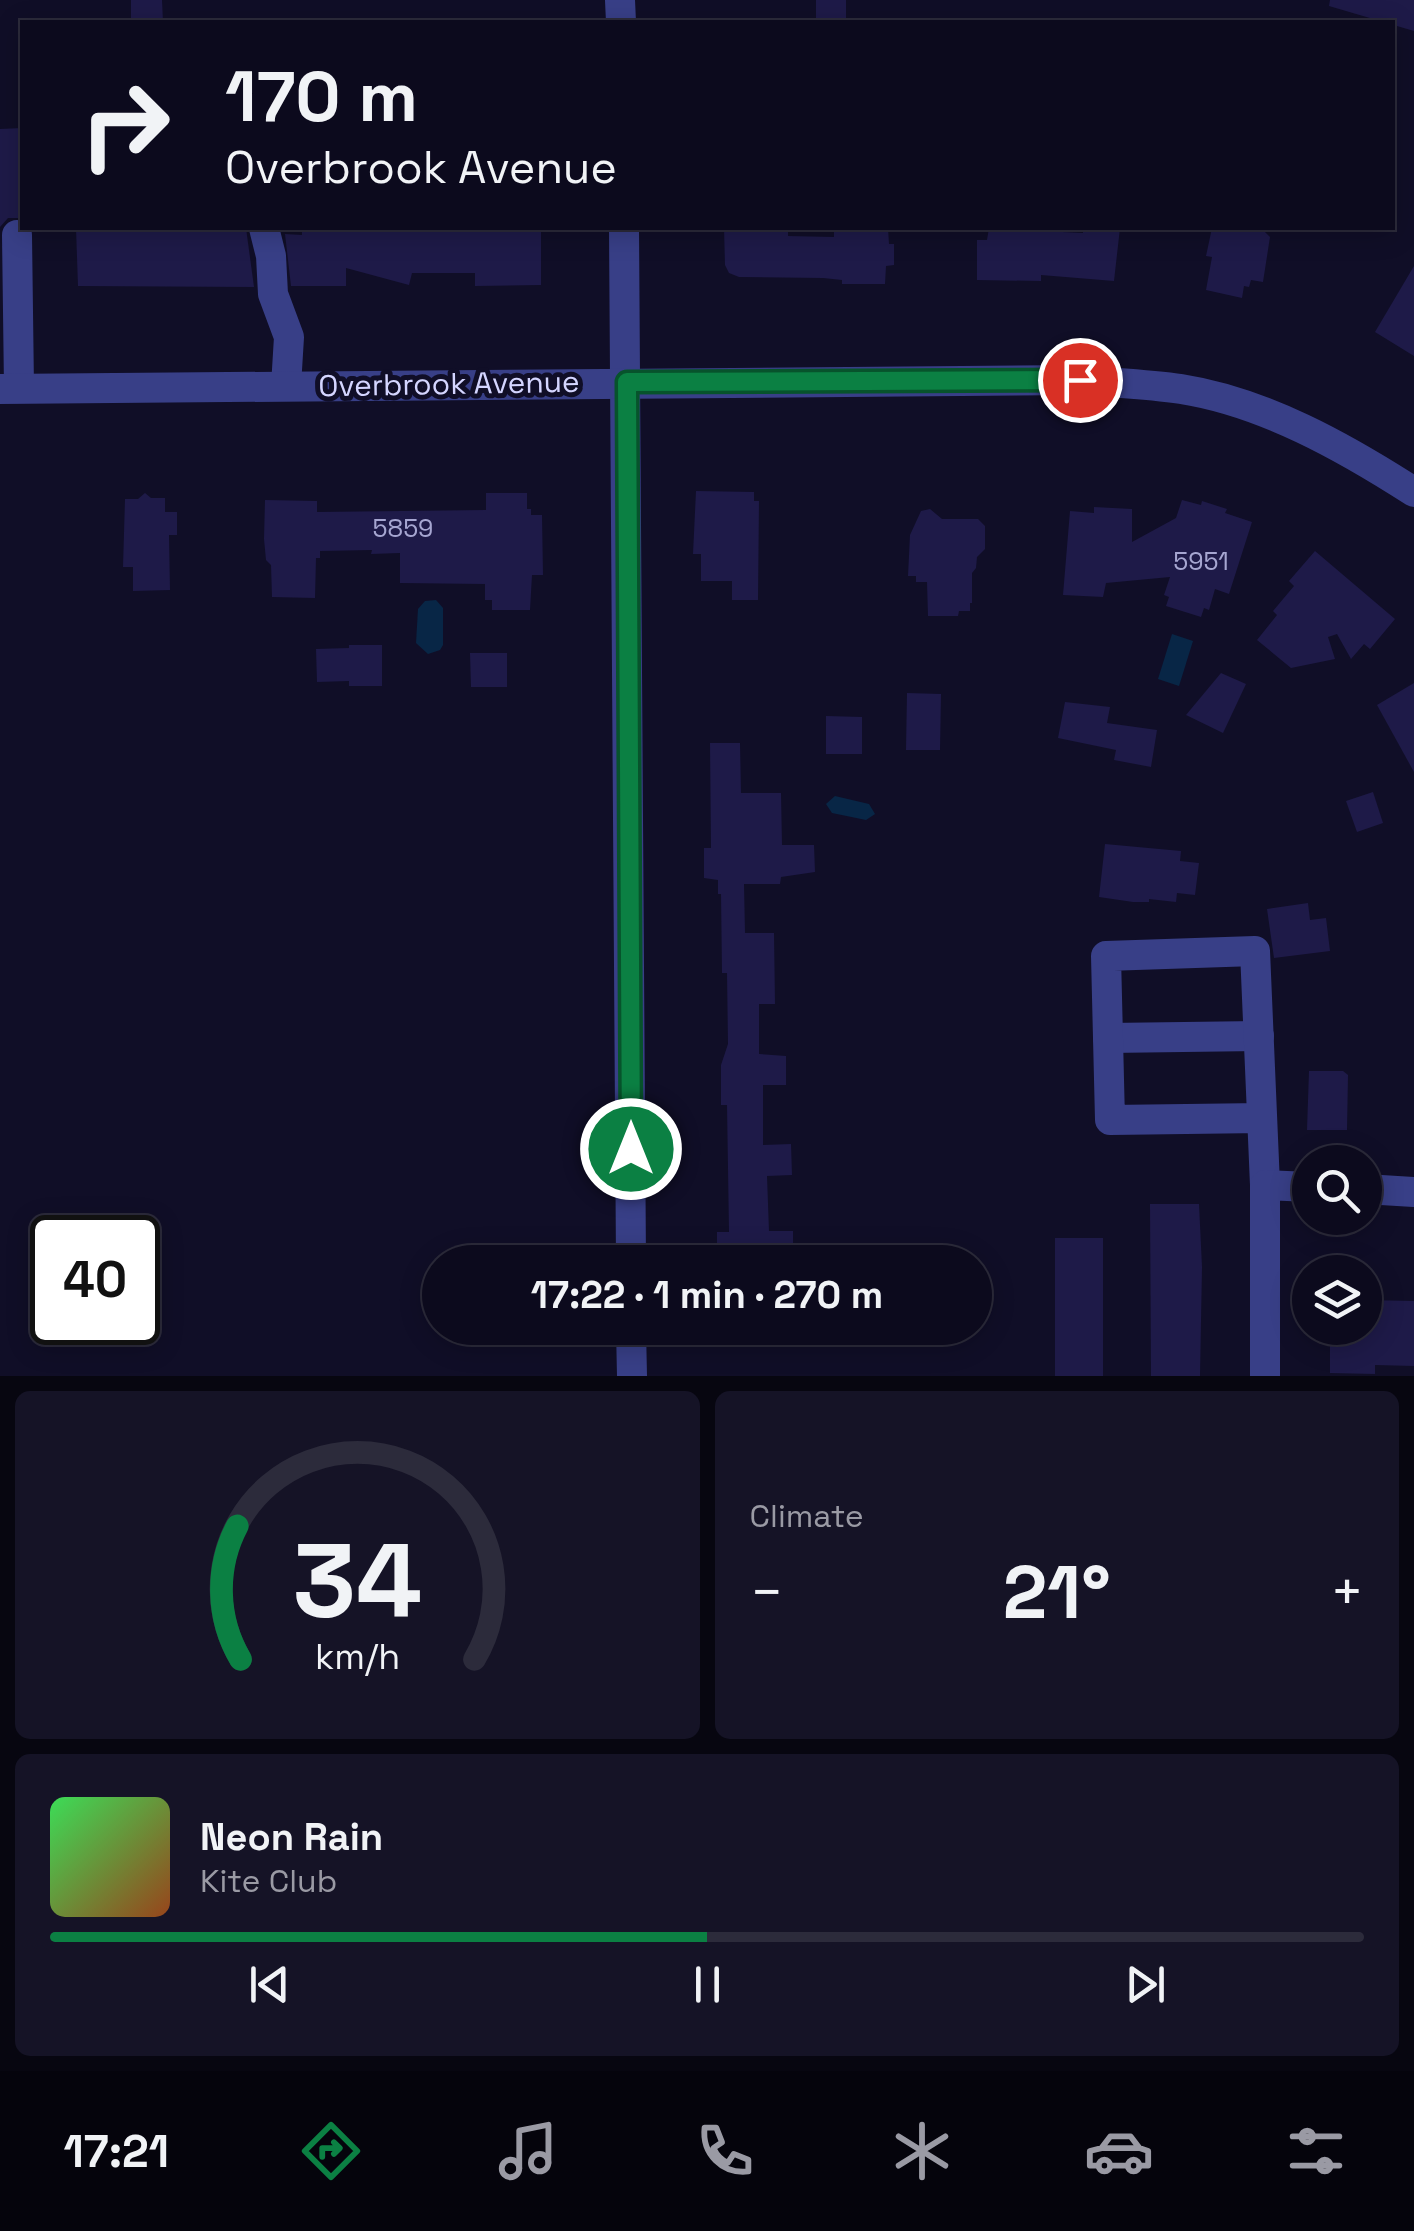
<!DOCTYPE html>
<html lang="en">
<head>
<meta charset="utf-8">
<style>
  :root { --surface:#0c0a1d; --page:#151326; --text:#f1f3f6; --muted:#9a9aa4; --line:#2c2b3b; --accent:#0b8043 }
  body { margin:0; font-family:"Space Grotesk",sans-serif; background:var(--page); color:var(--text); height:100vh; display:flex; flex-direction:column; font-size:38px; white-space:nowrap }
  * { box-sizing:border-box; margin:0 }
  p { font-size:32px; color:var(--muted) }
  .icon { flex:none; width:55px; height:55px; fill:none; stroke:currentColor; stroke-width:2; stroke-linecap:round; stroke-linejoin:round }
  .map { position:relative; height:1376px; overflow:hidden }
  .details { display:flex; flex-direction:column; gap:15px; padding:15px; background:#070610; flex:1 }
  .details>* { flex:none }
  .guide { position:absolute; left:20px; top:20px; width:1375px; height:210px; border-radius:0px; box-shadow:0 5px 25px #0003,0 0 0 2px var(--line); background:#0c0a1d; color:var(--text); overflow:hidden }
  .fabs { position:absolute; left:1292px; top:1145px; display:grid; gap:20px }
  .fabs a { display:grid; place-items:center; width:90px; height:90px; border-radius:50%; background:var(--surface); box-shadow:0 5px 25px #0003,0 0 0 2px var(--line); font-size:50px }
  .speed { position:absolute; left:30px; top:1215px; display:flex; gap:20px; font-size:50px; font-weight:700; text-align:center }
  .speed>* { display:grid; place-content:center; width:130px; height:130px; border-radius:50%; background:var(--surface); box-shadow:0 5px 25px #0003,0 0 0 2px var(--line); line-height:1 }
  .speed .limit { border:5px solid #111; border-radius:15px; background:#fff; color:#111 }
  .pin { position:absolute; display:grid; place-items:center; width:85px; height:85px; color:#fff; margin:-42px; border:5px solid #fff; border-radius:50%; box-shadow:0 2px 10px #0007 }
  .me { position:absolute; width:110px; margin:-55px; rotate:0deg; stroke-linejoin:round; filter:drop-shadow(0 0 8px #0008) }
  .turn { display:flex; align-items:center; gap:35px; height:210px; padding:0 40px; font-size:45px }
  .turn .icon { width:130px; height:130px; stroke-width:2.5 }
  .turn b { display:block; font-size:70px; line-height:85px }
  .big { font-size:75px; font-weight:600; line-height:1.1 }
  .details .widget { flex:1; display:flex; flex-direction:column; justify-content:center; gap:15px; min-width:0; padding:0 35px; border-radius:15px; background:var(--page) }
  .details .dial { align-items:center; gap:0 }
  .dial svg { height:260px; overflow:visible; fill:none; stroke:var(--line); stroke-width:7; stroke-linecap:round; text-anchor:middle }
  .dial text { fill:var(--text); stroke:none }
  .song { display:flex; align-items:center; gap:30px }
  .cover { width:120px; height:120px; border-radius:15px; background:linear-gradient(135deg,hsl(130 70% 55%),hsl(20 70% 35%)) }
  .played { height:10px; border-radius:5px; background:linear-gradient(90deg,var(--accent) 50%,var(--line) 50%) }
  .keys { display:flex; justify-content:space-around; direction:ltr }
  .heat { display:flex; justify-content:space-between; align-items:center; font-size:55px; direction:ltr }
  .details .tiles { flex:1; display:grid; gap:15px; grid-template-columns:1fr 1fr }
  .widget:last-child { grid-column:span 2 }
  .trip { position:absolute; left:422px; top:1245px; width:570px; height:100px; border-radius:50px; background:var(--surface); box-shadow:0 5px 25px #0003,0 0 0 2px var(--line); font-weight:600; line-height:100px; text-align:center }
  .dock { display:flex; height:160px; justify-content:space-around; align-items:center; background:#05040c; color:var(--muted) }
  .dock .icon { width:70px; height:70px }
  .dock .selected { color:var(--accent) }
  .dock b { font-size:45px; color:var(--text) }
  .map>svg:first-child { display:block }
</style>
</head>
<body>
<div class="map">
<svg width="1414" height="1376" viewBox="0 0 1414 1376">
  <rect width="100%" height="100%" fill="#100e27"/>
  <!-- water -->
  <g fill="#082646">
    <polygon points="436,600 443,608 443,645 440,650 428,654 416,643 418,609 425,601"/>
    <polygon points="1172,634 1193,641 1179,686 1158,679"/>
    <polygon points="835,796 869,804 875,814 866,820 832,813 826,804"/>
  </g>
  <!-- building -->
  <g fill="#1e1a48">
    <polygon points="131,0 162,0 163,22 131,22"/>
    <rect x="816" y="0" width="30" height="22"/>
    <polygon points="1330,0 1414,0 1414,31 1329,6"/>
    <polygon points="22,128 22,218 8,218 0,227 0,129"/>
    <polygon points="76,228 246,228 254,287 78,286"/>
    <polygon points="302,228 541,228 541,285 475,286 475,273 412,273 409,285 346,268 346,286 291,286 285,234 302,235"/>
    <polygon points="724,228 788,228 788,236 834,237 834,228 888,228 889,244 894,244 894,265 886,266 885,284 842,284 842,280 823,278 739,277 729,273 725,265"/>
    <polygon points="989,228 1041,228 1041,231 1083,233 1083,228 1120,228 1114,281 1041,275 1041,281 977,280 977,240 987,240"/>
    <polygon points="1212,228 1261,228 1270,237 1263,282 1251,280 1249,287 1244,286 1242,298 1206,290 1212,257 1206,256"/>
    <polygon points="1414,266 1414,356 1375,332"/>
    <polygon points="696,491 754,492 754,501 759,501 758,600 732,600 732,581 701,581 701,554 693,554"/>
    <polygon points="145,493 151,498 165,498 165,512 177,512 177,535 169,535 170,590 133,591 133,567 123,567 125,499 138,499"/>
    <polygon points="486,493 527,493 527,509 531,509 531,515 542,515 543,575 532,575 530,610 492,610 492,600 485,600 485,584 400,583 400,553 371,554 372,550 320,551 320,558 316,558 315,598 272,597 271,565 266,560 264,539 265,500 317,501 317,512 486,510"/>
    <polygon points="1182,500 1201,505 1202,501 1227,509 1225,513 1252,522 1229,594 1215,589 1209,610 1204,608 1201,617 1166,606 1169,597 1164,595 1170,577 1106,583 1103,597 1063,595 1070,511 1094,513 1094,507 1132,509 1132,542 1176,518"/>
    <polygon points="930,509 942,519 978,519 985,526 985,549 977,557 976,568 972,573 972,603 970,603 970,611 959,611 958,616 928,616 927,582 916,582 916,576 908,576 910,535 921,511"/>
    <polygon points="1315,551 1395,619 1370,649 1364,644 1351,659 1337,634 1328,637 1335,659 1291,668 1257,640 1277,615 1273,611 1294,586 1289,581"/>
    <polygon points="349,645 382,645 382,686 349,686 349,681 317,682 316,649 349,648"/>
    <polygon points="470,653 507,653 507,687 471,687"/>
    <polygon points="1221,673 1246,684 1223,733 1186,715"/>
    <polygon points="1414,683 1414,772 1377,705"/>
    <polygon points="907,693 941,694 940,750 906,750"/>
    <polygon points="1065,702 1110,707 1107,723 1157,730 1151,767 1114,760 1116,750 1058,738"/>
    <polygon points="826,716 862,717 862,754 826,754"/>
    <polygon points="710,743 740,743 741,793 781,793 782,845 814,845 815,872 781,877 780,884 744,884 745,933 774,933 775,1004 759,1004 759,1054 786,1056 786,1085 763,1085 763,1145 791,1144 792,1175 767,1176 769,1231 793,1231 793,1262 717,1262 717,1232 729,1232 727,1105 721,1105 721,1065 728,1044 727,973 722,973 721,894 718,894 718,880 704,878 704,848 711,848"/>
    <polygon points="1373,792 1383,823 1357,832 1346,801"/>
    <polygon points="1105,844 1181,851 1180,861 1199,863 1195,895 1177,893 1176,902 1149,899 1149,902 1133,902 1099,897"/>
    <polygon points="1308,903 1310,920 1326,918 1330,951 1274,958 1267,909"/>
    <polygon points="1309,1071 1343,1071 1348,1075 1347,1130 1307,1130"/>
    <polygon points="1150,1204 1199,1204 1202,1267 1200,1376 1151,1376"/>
    <rect x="1055" y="1238" width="48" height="138"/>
    <polygon points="1365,1300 1414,1301 1414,1366 1375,1365 1375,1374 1330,1373 1330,1328 1365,1328"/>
  </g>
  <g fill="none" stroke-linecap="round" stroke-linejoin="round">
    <!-- minor -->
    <g stroke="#383f87" stroke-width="30">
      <polyline points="620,0 621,22"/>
      <polyline points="264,228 271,256 273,294 289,337 286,386"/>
      <polyline points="624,228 631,1262"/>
      <polyline points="17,235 19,388"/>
      <path d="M0 389 1080 380C1113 383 1148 384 1181 389 1264 402 1344 447 1414 492"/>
      <polyline points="1108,1038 1259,1036"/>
      <path d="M1262 1118 1110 1120 1106 956 1255 951C1258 1029 1262 1107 1265 1185"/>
      <polyline points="1365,1189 1414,1192"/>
      <polyline points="631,1328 632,1376"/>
      <polyline points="1265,1376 1265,1185 1310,1187"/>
    </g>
  </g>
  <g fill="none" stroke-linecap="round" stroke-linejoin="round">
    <defs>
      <polyline id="route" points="631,1149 627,382 1080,380"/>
    </defs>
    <!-- route casing -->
    <use href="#route" stroke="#07532c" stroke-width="25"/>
    <!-- route -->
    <use href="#route" stroke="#0b8043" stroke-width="18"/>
  </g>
  <g text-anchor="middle" stroke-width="10" stroke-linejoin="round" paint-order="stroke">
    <!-- number labels -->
    <g font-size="25" fill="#a6a6d1">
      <text x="403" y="537">5859</text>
      <text x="1201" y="570">5951</text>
    </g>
    <!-- street labels -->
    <g font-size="30" fill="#d4d5ff" stroke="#100e27">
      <text transform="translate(449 384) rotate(-1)" y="10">Overbrook Avenue</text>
    </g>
  </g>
</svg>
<div class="fabs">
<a><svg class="icon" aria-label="search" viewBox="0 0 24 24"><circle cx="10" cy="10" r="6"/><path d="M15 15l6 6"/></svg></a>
<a><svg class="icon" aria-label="layers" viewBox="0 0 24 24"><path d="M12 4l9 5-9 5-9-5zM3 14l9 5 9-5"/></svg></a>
</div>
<div class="speed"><div class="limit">40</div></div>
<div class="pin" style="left:1080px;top:380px;background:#d93025"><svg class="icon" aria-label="arrive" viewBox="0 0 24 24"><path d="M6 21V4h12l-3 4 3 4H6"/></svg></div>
<svg class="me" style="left:631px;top:1149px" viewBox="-20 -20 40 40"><circle r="17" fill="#0b8043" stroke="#fff" stroke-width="3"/><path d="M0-11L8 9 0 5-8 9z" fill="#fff"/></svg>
<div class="trip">17:22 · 1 min · 270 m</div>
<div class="guide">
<div class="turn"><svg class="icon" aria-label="right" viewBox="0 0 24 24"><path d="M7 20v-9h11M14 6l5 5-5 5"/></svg><div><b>170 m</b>Overbrook Avenue</div></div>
</div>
</div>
<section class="details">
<div class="tiles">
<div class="widget dial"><svg viewBox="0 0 100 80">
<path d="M14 69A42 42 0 1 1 86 69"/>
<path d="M14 69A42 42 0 0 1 13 28" stroke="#0b8043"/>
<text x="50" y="56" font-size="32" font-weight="700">34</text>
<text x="50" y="72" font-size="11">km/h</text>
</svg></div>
<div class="widget"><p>Climate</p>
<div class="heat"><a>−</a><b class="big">21°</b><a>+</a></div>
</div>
<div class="widget">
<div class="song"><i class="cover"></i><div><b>Neon Rain</b><p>Kite Club</p></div></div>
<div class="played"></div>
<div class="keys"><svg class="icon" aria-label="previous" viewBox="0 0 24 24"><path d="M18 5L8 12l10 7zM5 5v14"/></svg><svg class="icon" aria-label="pause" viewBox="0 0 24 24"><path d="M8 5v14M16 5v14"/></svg><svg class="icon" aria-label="next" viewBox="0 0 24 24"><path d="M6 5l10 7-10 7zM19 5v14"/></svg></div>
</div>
</div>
</section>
<nav class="dock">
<b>17:21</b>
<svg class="icon selected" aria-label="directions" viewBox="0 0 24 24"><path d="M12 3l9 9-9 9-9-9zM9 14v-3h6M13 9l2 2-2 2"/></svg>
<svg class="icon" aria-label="music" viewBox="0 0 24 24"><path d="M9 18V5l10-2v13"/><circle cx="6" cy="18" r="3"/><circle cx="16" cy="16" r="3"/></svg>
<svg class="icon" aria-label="phone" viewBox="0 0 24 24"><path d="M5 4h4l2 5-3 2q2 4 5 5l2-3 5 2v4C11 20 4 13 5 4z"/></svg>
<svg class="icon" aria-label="climate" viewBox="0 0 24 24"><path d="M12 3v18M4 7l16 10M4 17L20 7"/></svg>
<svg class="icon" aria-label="car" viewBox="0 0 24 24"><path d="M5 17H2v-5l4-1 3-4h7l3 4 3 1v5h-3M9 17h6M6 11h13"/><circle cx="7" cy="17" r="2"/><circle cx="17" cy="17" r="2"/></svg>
<svg class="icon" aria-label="filters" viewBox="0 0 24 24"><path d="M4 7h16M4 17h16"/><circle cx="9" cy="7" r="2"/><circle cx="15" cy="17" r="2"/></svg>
</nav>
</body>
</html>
